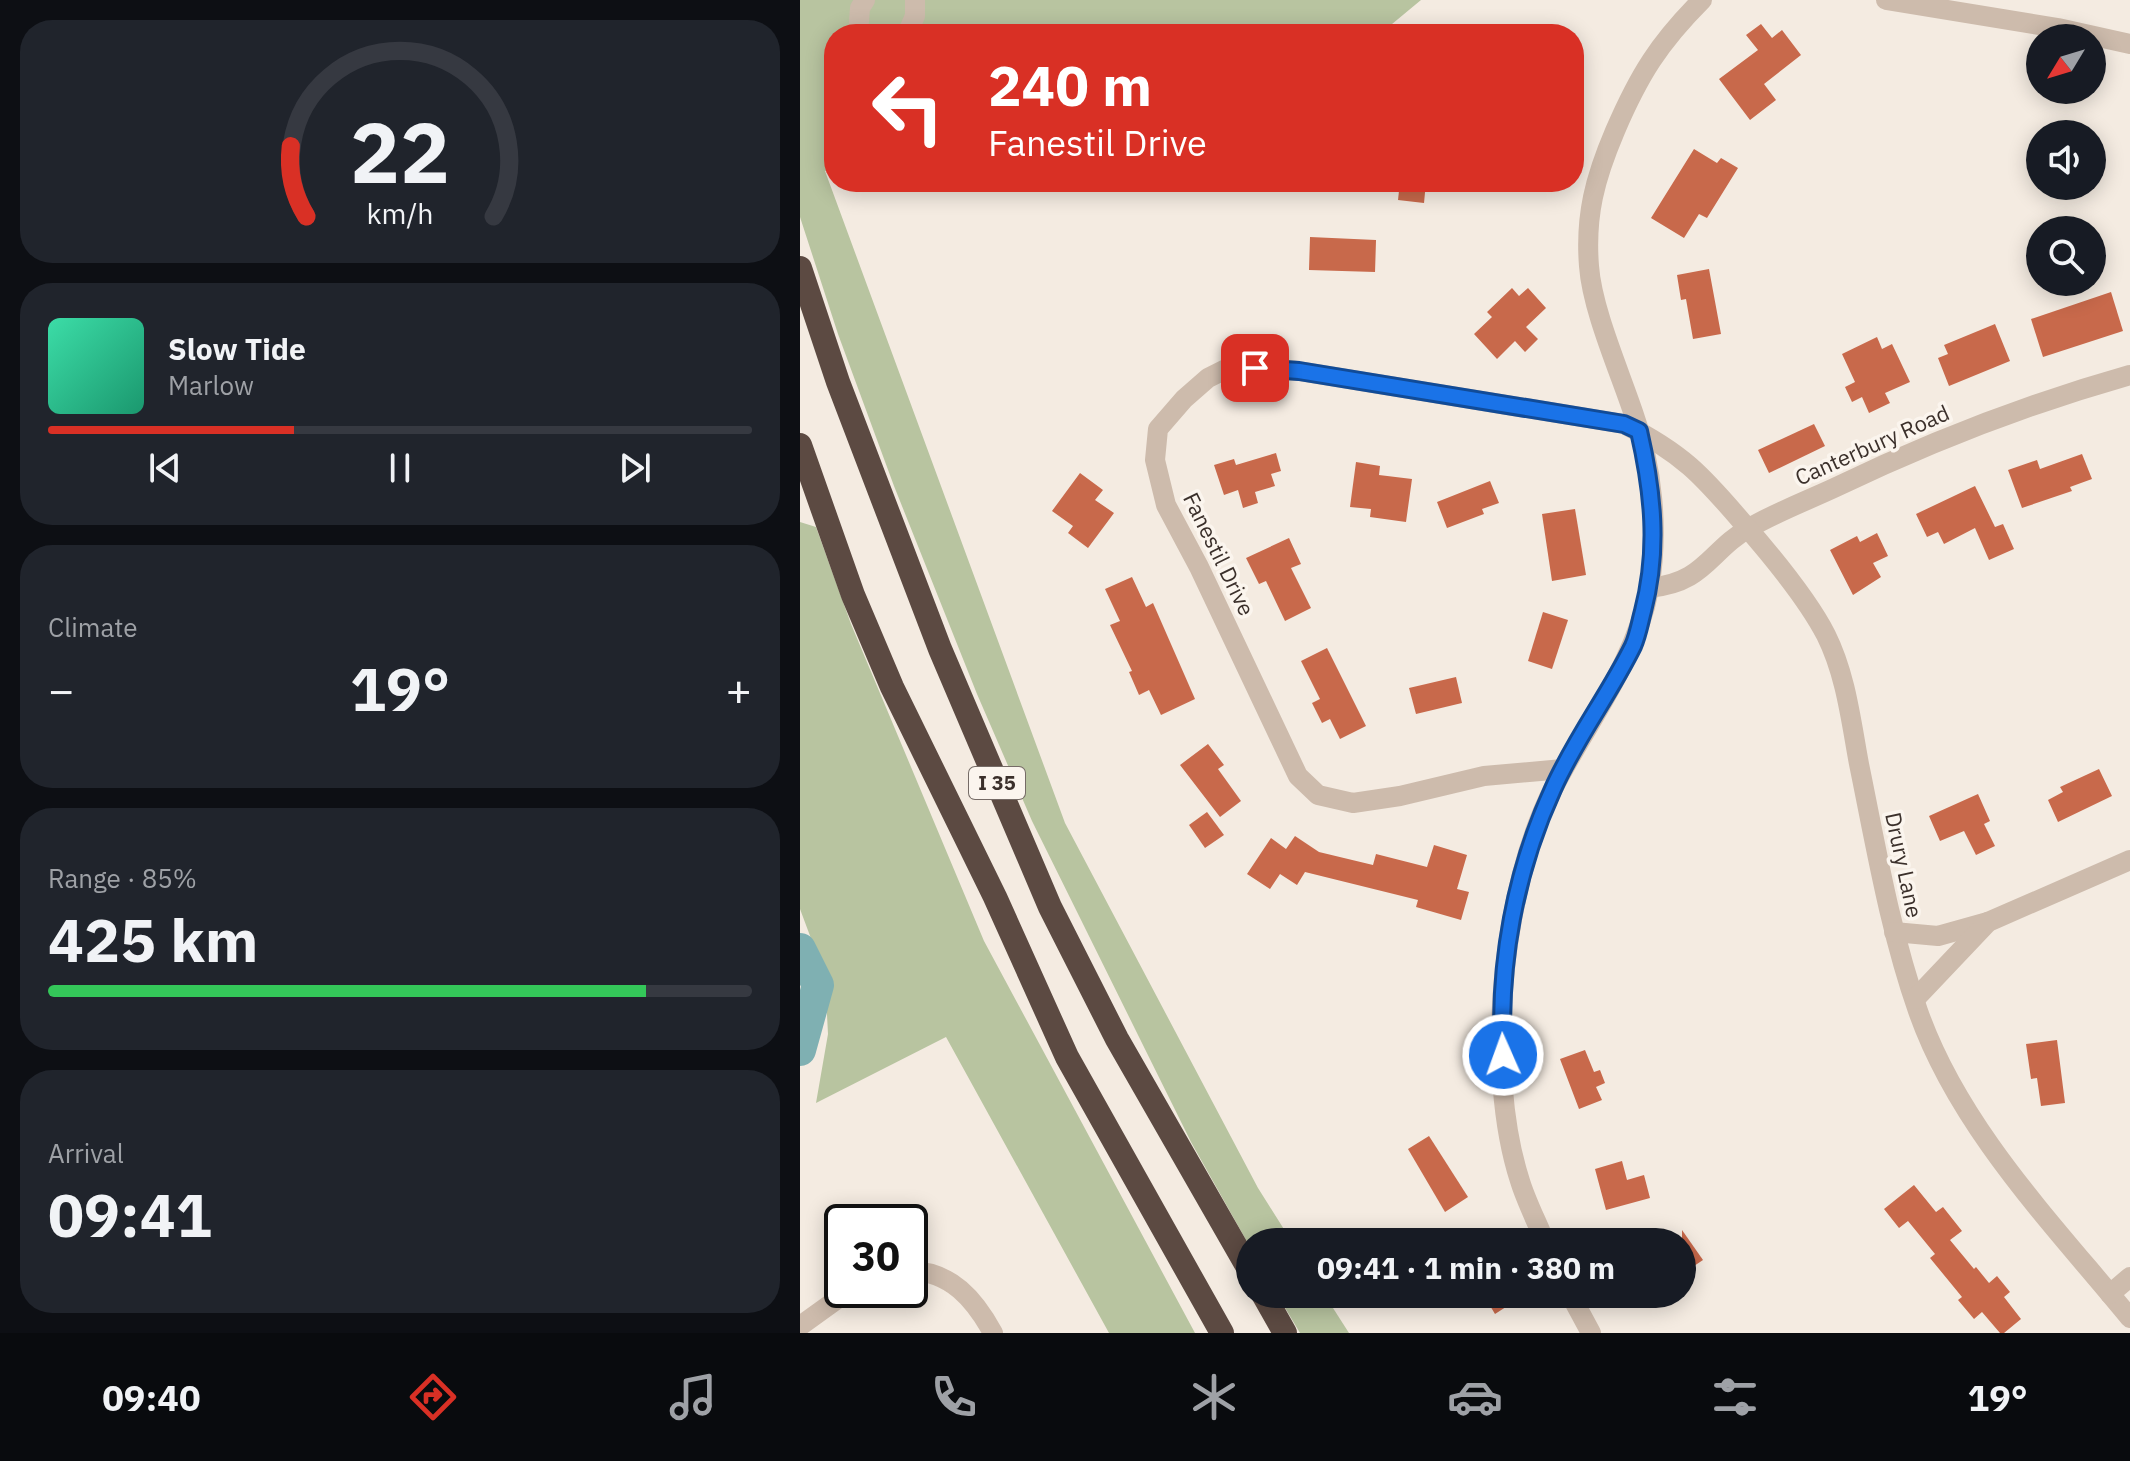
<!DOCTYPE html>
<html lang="en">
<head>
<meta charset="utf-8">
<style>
  :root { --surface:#171b24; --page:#20242c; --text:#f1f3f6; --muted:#9ea1a6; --line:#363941; --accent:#d93025 }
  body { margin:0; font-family:"IBM Plex Sans",sans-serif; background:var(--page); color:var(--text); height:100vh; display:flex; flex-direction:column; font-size:30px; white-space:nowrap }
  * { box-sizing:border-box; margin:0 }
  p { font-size:26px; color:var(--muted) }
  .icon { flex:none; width:44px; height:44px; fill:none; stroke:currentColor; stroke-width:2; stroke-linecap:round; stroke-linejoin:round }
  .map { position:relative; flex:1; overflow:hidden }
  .sheet { display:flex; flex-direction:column; gap:20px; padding:20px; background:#0d0f14; width:800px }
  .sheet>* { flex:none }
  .hud { position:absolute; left:24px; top:24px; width:760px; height:168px; border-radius:32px; box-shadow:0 4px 20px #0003; background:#d93025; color:#fff; overflow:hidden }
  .needle { width:52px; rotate:232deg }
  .controls { position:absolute; left:1226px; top:24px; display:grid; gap:16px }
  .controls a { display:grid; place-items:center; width:80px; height:80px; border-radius:50%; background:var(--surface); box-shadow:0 4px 20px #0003; font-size:40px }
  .speed { position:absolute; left:24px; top:1204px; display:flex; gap:16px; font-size:40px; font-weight:700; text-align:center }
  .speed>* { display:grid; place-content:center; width:104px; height:104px; border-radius:50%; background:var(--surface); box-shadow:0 4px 20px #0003; line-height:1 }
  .speed .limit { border:4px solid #111; border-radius:12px; background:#fff; color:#111 }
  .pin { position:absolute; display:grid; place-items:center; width:68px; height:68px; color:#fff; margin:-34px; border-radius:16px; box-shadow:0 4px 12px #0006 }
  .me { position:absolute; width:88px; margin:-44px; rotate:358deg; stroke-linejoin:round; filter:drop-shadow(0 0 6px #0008) }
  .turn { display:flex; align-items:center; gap:28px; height:168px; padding:0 32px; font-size:36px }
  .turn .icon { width:104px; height:104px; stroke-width:2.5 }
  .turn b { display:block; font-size:56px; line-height:68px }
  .big { font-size:60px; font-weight:700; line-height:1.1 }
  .sheet .card { flex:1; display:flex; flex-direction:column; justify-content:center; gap:12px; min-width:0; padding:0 28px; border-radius:32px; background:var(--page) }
  .sheet .dial { align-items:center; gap:0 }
  .dial svg { height:208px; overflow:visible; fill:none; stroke:var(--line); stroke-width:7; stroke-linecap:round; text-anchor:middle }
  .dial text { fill:var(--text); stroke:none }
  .song { display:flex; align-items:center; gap:24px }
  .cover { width:96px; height:96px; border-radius:12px; background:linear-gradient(135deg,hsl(160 70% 55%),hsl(160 70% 35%)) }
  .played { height:8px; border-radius:4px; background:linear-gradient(90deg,var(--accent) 35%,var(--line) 35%) }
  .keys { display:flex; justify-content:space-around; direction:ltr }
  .heat { display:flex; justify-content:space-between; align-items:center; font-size:44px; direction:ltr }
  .charge { height:12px; border-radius:6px; background:linear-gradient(90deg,#34c759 85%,var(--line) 0) }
  .trip { position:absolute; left:436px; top:1228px; width:460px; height:80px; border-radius:40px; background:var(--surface); box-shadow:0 4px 20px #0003; font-weight:700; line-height:80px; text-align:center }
  .menu { display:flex; height:128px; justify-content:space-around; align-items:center; background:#090b0e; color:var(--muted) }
  .menu .icon { width:56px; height:56px }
  .menu .selected { color:var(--accent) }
  .menu b { font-size:36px; color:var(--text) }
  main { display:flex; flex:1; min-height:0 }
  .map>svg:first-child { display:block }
</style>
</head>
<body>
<main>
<section class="sheet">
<div class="card dial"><svg viewBox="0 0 100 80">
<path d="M14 69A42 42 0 1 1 86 69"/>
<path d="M14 69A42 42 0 0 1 8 42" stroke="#d93025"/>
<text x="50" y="56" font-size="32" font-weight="700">22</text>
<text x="50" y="72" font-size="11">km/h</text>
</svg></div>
<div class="card">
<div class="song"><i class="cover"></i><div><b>Slow Tide</b><p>Marlow</p></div></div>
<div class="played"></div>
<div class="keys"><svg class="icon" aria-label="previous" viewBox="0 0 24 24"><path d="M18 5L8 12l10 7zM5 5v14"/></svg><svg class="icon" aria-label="pause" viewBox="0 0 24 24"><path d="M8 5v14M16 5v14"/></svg><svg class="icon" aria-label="next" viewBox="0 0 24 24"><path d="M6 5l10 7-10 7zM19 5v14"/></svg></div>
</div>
<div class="card"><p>Climate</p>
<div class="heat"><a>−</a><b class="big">19°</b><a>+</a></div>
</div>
<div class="card"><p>Range · 85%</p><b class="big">425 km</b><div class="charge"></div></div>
<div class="card"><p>Arrival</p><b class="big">09:41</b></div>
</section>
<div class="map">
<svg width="1330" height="1333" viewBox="0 0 1330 1333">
  <rect width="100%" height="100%" fill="#f4ebe1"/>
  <!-- green -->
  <g fill="#b8c4a0">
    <polygon points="0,0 621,0 580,34 34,34 34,169 25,171 265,823 458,1188 492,1242 450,1242 450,1247 391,1142 232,821 177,694 94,486 38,334 0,217"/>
    <polygon points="0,522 16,527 51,624 184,941 395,1333 309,1333 146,1037 16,1103 28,1034 25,976 0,909"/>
    <polygon points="477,1294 524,1294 549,1333 500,1333"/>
  </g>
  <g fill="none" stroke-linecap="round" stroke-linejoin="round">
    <!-- river -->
    <polyline stroke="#7fb0b2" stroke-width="32" points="0,949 18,985 0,1050"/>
  </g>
  <!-- building -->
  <g fill="#c8694b">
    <polygon points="961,24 972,38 982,30 1001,55 964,84 976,100 950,120 919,79 958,50 946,35"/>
    <polygon points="894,149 917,163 921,158 938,168 907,218 899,214 884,238 851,218"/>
    <polygon points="600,182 626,182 624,203 598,200"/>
    <polygon points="510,237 576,240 575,272 509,270"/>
    <polygon points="909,269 921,334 893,339 886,299 881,300 877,275"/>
    <polygon points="712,288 719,296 728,288 746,308 726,327 738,339 725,352 715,341 697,359 674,334 692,317 687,312"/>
    <polygon points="1311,292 1323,331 1243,357 1231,319"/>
    <polygon points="1195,324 1210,361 1149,386 1138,358 1148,354 1144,345"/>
    <polygon points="1077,337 1082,349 1092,344 1110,382 1085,393 1090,403 1069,413 1062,397 1052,402 1045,387 1055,382 1042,354"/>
    <polygon points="1014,424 1025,446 969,473 958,450"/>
    <polygon points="476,453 481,471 471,474 475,486 455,492 458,503 443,508 438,490 424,495 414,465 434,459 436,465"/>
    <polygon points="1282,454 1292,479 1270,487 1272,491 1222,508 1208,470 1237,460 1240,469"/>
    <polygon points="556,462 580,466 579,475 612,479 606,522 570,517 571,509 550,507"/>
    <polygon points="280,473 303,490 295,500 314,513 288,548 268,533 273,526 252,511"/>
    <polygon points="690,481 699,503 682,509 684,514 647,528 637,502"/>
    <polygon points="1175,486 1195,527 1203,524 1214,549 1189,560 1175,528 1144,544 1138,532 1127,537 1116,514"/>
    <polygon points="775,509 786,575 752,581 742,514"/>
    <polygon points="1077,533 1088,556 1073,563 1081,577 1053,595 1030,550 1057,536 1060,542"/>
    <polygon points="489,538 501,564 491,568 511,608 485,621 466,581 459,584 446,558"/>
    <polygon points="332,577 346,607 353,603 395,699 361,715 349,690 339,695 329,672 332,671 310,625 320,621 305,589"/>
    <polygon points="743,612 768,620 752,669 728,661"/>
    <polygon points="527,648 566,726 540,739 530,719 522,723 512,703 520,699 501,661"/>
    <polygon points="656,677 662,703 616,714 609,688"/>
    <polygon points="408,744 424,765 418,769 441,801 420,817 380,765"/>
    <polygon points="1299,769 1312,796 1258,822 1248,800 1263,792 1260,787"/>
    <polygon points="1178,794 1190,821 1184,824 1195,846 1176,855 1164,831 1140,841 1129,816"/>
    <polygon points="407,812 424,835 405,848 389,825"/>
    <polygon points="495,836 519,852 573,865 576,854 627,867 634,845 667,855 657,889 669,892 661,920 616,907 618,900 505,872 497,885 480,874 470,889 447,874 471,838 486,849"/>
    <polygon points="1257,1040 1265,1103 1241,1106 1237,1078 1231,1079 1226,1044"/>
    <polygon points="785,1050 794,1072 800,1070 805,1083 796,1087 802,1100 779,1109 760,1059"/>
    <polygon points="629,1136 668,1197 645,1212 608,1149"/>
    <polygon points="822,1161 827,1180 844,1175 850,1198 806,1210 795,1169"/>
    <polygon points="1114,1185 1136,1212 1143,1207 1162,1231 1150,1240 1174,1269 1176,1267 1189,1283 1197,1276 1210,1292 1204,1297 1221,1319 1204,1333 1200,1333 1182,1312 1174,1319 1158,1300 1162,1297 1130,1258 1135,1254 1108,1221 1099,1228 1084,1209"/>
    <polygon points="882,1230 903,1260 882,1274"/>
    <polygon points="683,1294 726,1294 695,1314"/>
  </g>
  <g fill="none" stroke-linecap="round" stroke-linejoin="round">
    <!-- minor -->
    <g stroke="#cdbbac" stroke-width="20">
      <polyline points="1086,0 1258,28 1330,44"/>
      <polyline points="58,34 60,8 65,0"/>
      <polyline points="107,34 115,16 115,0"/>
      <path d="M849 588C906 583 909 550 951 527 977 512 1006 501 1034 488 1130 442 1227 404 1330 375"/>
      <path d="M763 769 684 776 600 796 553 803 518 795 498 776 399 567 366 505 355 460 358 429 384 399 408 378 432 366 499 371 824 424C882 453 902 475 943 523 971 555 1007 598 1026 635 1046 675 1051 721 1059 764 1076 847 1090 931 1118 1011 1159 1128 1253 1224 1330 1318"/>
      <polyline points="1094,932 1138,936 1188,922"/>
      <polyline points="1115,999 1188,922 1330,860"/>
      <path d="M745 1242C737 1222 726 1201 720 1181 684 1070 701 889 755 785 788 721 836 661 849 589 859 531 853 467 833 412 819 370 792 309 789 266 785 215 795 178 815 131 839 75 859 43 902 0"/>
      <path d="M110 1271C151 1271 175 1300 193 1333"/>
      <polyline points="770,1294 791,1333"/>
      <polyline points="1310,1294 1330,1277"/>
      <polyline points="0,1326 50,1290"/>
    </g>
    <!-- highway -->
    <g stroke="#5c4a42" stroke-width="24">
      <polyline points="0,268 38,382 140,649 250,907 317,1039 450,1271"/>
      <polyline points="0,445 53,595 92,687 195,897 267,1057 422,1333"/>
      <polyline points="463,1294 485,1333"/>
    </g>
  </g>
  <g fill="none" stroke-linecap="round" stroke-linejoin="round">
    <defs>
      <path id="route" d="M455 368 499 371 824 424 839 431C853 492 859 550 843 611 840 622 838 635 833 646 809 695 775 739 753 789 715 872 698 964 703 1055"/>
    </defs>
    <!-- route casing -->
    <use href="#route" stroke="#114b97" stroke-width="20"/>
    <!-- route -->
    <use href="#route" stroke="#1a73e8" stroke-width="14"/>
  </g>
  <g text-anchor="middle" stroke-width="7" stroke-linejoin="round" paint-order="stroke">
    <!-- shield labels -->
    <rect fill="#fbf5ee" stroke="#756b66" stroke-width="2" x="169" y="767" width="56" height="32" rx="6"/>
    <g font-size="20" font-weight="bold" fill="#3b302b">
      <text x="197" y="790">I 35</text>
    </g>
    <!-- street labels -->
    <g font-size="22" fill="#3b302b" stroke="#fbf5ee">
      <text transform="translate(1072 445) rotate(-24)" y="8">Canterbury Road</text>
      <text transform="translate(419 554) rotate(64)" y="8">Fanestil Drive</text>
      <text transform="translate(1104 865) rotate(78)" y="8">Drury Lane</text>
    </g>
  </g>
</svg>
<div class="controls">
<a><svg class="needle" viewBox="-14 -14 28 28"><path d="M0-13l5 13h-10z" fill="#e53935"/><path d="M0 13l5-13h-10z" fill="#9ea1a6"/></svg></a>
<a><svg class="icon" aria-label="sound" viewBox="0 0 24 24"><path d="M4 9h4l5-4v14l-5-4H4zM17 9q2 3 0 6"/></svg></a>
<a><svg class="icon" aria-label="search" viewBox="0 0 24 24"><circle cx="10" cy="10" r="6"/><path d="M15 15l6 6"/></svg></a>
</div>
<div class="speed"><div class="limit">30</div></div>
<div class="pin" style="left:455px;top:368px;background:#d93025"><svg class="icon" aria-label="arrive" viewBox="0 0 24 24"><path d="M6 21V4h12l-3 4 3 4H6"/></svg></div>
<svg class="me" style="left:703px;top:1055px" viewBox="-20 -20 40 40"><circle r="17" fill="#1a73e8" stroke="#fff" stroke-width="3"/><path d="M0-11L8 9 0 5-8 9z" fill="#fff"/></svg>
<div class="trip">09:41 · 1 min · 380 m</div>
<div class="hud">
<div class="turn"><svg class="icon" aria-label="left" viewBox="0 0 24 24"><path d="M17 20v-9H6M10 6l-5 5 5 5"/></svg><div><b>240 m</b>Fanestil Drive</div></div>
</div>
</div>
</main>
<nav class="menu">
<b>09:40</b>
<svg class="icon selected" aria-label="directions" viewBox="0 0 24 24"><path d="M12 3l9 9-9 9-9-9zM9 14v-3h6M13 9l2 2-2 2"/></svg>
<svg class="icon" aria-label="music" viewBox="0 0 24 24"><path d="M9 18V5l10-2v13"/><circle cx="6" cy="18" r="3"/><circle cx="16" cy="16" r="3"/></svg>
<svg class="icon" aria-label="phone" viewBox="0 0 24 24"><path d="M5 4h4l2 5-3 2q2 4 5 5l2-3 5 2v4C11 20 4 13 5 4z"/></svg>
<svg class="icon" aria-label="climate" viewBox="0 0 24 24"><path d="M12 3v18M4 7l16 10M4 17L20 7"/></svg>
<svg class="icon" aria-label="car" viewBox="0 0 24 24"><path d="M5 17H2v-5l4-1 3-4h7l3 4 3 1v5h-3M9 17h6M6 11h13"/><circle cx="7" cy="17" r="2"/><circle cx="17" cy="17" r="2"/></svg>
<svg class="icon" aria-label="filters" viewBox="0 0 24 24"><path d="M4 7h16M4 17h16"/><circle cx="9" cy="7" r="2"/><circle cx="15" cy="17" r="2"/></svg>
<b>19°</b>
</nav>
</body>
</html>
